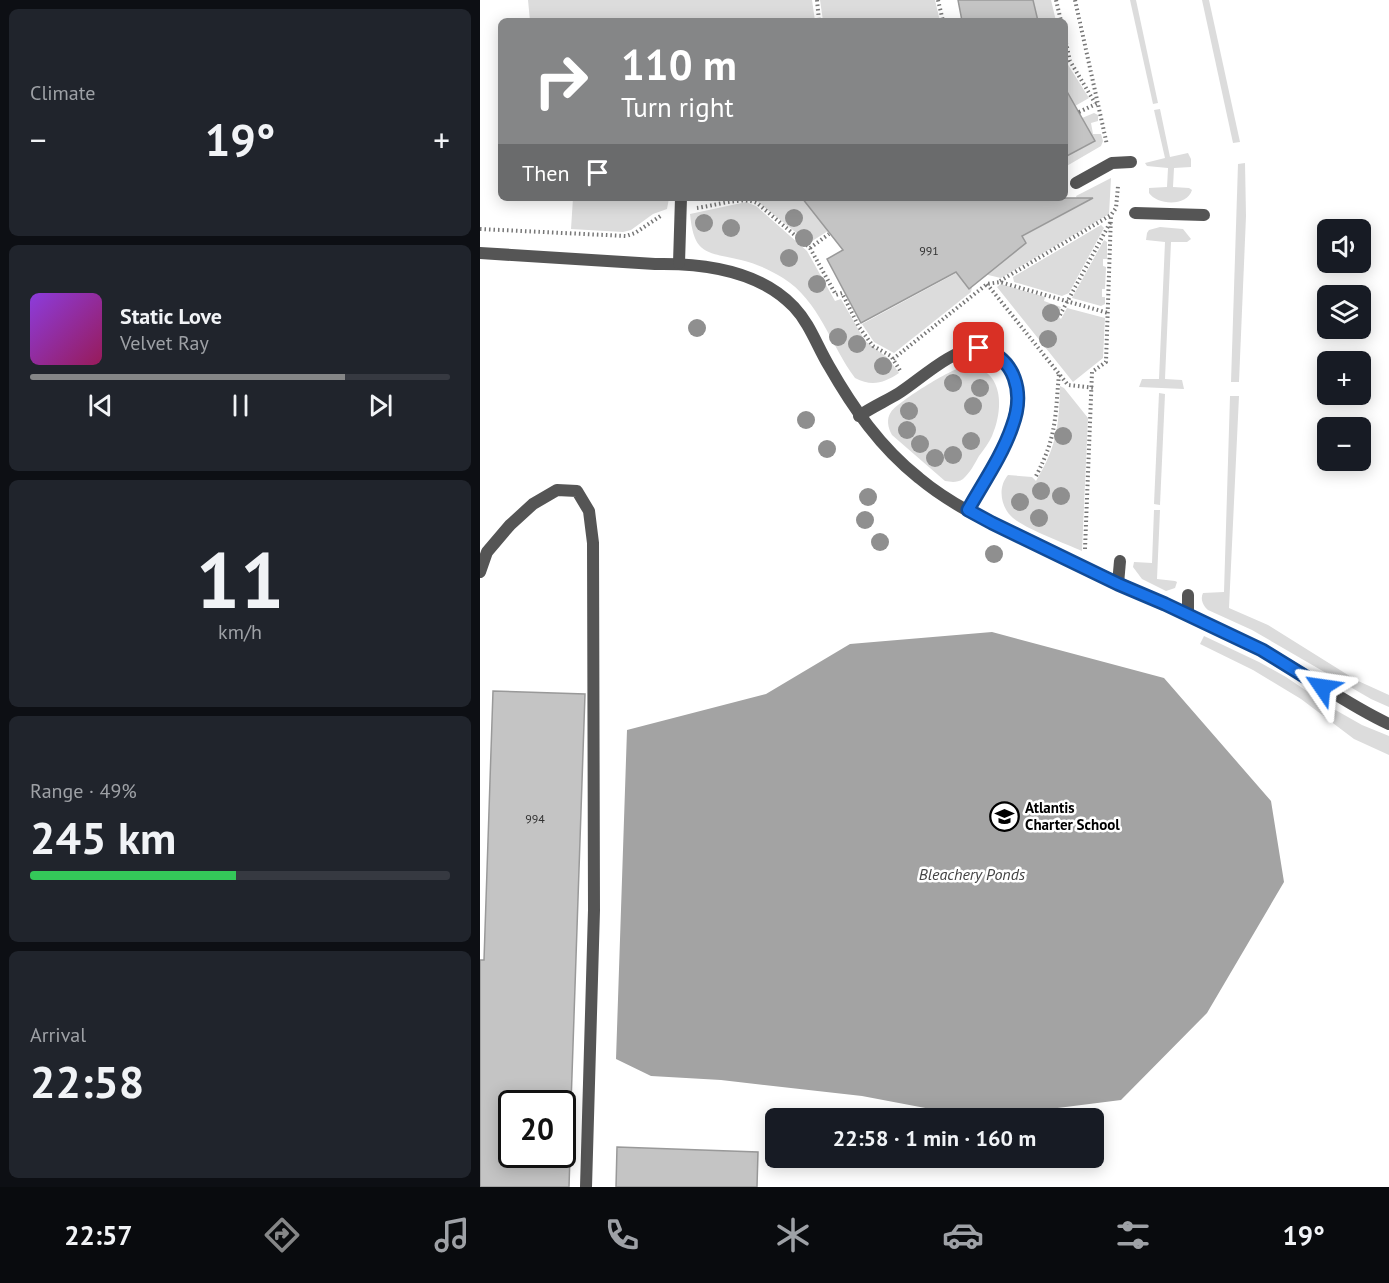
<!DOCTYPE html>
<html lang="en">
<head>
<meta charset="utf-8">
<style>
  :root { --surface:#171b24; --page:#20242c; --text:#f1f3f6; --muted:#9ea1a6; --line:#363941; --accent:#858687 }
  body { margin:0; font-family:"PT Sans",sans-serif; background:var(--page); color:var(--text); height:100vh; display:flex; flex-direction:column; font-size:22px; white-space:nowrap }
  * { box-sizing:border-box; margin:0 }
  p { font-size:20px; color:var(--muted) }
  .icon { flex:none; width:33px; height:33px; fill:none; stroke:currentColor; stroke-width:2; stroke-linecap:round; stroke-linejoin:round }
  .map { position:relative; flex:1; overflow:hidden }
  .sheet { display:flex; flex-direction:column; gap:9px; padding:9px; background:#0d0f14; width:480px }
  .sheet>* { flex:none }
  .banner { position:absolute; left:18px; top:18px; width:570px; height:183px; border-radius:9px; box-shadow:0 3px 15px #0003; background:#858687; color:#fff; overflow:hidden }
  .buttons { position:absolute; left:837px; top:219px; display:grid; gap:12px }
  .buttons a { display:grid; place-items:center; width:54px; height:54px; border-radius:9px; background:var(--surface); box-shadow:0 3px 15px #0003; font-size:30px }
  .speed { position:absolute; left:18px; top:1090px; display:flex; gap:12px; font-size:30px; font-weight:700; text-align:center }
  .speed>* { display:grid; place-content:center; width:78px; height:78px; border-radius:50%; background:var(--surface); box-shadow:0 3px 15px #0003; line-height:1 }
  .speed .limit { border:3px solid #111; border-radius:9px; background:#fff; color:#111 }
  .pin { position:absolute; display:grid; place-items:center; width:51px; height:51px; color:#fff; margin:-26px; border-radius:12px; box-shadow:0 3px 9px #0006 }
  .me { position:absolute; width:66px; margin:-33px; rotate:302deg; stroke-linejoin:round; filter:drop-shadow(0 0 4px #0008) }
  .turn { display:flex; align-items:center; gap:21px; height:126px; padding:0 24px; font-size:27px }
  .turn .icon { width:78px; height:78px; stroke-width:2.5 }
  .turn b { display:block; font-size:42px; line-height:51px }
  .then { display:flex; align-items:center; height:57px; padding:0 24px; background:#0003; gap:12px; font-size:22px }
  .big { font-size:45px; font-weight:700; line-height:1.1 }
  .sheet .widget { flex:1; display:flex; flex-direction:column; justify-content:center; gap:9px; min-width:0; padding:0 21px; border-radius:9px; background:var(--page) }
  .sheet .dial { align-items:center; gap:0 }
  .dial b { font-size:78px; line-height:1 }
  .song { display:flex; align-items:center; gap:18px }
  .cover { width:72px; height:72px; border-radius:9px; background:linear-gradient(135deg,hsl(270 70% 55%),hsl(330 70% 35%)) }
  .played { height:6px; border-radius:3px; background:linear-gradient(90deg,var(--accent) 75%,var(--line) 75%) }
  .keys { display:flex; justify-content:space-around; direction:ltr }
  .heat { display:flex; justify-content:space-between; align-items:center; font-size:33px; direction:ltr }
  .charge { height:9px; border-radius:4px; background:linear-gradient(90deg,#34c759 49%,var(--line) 0) }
  .trip { position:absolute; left:285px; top:1108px; width:339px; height:60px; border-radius:9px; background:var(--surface); box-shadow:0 3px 15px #0003; font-weight:700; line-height:60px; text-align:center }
  .tab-bar { display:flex; height:96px; justify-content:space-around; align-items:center; background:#090b0e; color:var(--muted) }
  .tab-bar .icon { width:42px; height:42px }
  .tab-bar .current { color:var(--accent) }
  .tab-bar b { font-size:27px; color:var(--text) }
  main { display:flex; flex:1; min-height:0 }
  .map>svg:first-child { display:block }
</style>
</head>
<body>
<main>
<section class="sheet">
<div class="widget"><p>Climate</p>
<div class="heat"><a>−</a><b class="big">19°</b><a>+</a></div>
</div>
<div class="widget">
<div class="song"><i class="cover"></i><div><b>Static Love</b><p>Velvet Ray</p></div></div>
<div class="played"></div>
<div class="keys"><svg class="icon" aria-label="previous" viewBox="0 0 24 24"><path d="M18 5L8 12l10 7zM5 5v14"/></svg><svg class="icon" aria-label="pause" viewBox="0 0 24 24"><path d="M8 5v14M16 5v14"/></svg><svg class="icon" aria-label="next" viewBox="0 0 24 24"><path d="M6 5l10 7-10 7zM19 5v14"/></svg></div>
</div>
<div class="widget dial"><b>11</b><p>km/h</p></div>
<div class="widget"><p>Range · 49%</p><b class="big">245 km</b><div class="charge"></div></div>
<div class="widget"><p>Arrival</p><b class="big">22:58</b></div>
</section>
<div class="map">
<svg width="909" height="1187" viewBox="0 0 909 1187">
  <rect width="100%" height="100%" fill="#fff"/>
  <!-- green -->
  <g fill="#dcdcdc">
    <polygon points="48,0 332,0 335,21 50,21"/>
    <polygon points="340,0 455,0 460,21 343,21"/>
    <polygon points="553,0 571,0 576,21 558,21"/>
    <polygon points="650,0 656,0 678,103 673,104"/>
    <polygon points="722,0 729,0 760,142 753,143"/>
    <polygon points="585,60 609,98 595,106 585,88"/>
    <path d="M680 109 690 157 708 153 711 159V167L694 168 693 187 709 188 712 190C707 207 677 205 669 193V188L687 187 688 168 667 166 665 163 685 158 674 110Z"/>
    <polygon points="614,113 618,115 618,121 611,123 613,134 621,134 623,141 621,146 585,167 585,157 615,141 602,118"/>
    <polygon points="765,163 766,216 759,382 751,382 758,164"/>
    <polygon points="631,178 629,214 521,278 508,275 499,260 600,205 596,196"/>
    <polygon points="93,198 189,198 187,209 173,214 151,230 143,232 91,229"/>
    <polygon points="273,198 322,198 348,231 329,243"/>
    <path d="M266 202 276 206 327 251 355 301 361 299 385 341 408 358 419 373C404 383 392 387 375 378 351 346 339 300 303 278 290 270 275 263 261 260 226 252 214 255 210 214Z"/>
    <polygon points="621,225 624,228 589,293 582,296 534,282 533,277"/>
    <polygon points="680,227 703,229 711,239 707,242 691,242 685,379 702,380 704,389 659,387 662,379 679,379 685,242 666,240 667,233 669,230"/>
    <polygon points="624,240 627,242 627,259 623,259 623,266 626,267 625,289 622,289 622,297 625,297 625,304 621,306 592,298"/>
    <polygon points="480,271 492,287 491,292 414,353 394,342 382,324"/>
    <polygon points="521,284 565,297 564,301 581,307 577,315 581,319 587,308 625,318 623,358 593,382 517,287"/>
    <path d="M488 365C524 370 524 409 512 436 509 443 504 449 499 456 495 463 490 473 483 479 477 483 471 482 465 481L412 435C408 428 406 419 411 412 420 400 474 367 488 365Z"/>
    <path d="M580 386 584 388 608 418 602 551C584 543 546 529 533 518 521 508 517 488 528 475L552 477 556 481C577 446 579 426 580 386Z"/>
    <polygon points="679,393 685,394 680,505 674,504"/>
    <path d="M750 396H759L749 608 788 625 876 680 909 695V707L891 699 772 630 728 610C723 606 720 599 723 593L744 592Z"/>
    <polygon points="674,510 680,510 677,579 695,581 697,582 695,588 686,591 662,579 653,567 654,562 672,563"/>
    <polygon points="724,636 779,662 806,677 852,708 882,725 909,736 909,755 874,739 821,699 773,670 720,644"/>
  </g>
  <!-- water -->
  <polygon fill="#a3a3a3" points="512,632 684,678 791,801 804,882 727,1013 641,1100 498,1118 382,1096 241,1080 171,1076 136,1059 147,730 286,694 370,644"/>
  <!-- building -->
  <g fill="#c4c4c4" stroke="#999" stroke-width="1.5">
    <polygon points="478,0 553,0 558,21 482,21"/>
    <polygon points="585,88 615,141 585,157"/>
    <polygon points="322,198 613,198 542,236 546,243 489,289 476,272 381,323 347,259 363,250"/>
    <polygon points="13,691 105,694 91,1104 32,1104 32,1155 90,1155 89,1187 0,1187 0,960 4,960"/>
    <polygon points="137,1147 278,1152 277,1187 136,1187"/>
  </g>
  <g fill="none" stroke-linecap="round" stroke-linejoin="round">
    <!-- path -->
    <g stroke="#777" stroke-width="4" stroke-dasharray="1.5 3" stroke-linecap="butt">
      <polyline points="337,0 339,21"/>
      <polyline points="458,0 463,21"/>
      <polyline points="576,0 581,21"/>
      <polyline points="595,0 627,145"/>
      <polyline points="585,38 590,61 615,103"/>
      <polyline points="599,112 618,103"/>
      <path d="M217 208C233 206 263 196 277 203L330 248 356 295 362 293 379 327 393 346 411 356 421 372"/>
      <polyline points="0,229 146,236 155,233 182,215"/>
      <polyline points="330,248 349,234"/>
      <polyline points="520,281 631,215 636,208 638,186"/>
      <polyline points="507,284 588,385 615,388"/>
      <polyline points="580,315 631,221"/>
      <polyline points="413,359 507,284 520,282 628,313"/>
      <path d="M556 476C577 436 575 417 579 374"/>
      <polyline points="605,549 612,372 626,362 631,215"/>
    </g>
    <!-- service -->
    <g stroke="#555" stroke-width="12">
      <polyline points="596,183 632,163 651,162"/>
      <polyline points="655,213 724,215"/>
      <path d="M0 253 175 264C224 263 279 270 314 307 330 324 337 346 349 366 373 408 400 447 439 478 476 509 522 528 565 549 637 583 709 614 779 649 824 671 863 703 909 724"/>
      <polyline points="199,263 201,198"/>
      <path d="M379 416C392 407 406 401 419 393 441 379 471 349 499 348 510 347 519 355 525 363 560 403 509 473 488 510"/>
      <polyline points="0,572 7,552 30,525 53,504 77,490 97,491 109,511 113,543 114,910 106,1187"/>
      <polyline points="638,584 640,561"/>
      <polyline points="708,615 708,595"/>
    </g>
  </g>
  <!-- trees -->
  <g fill="#8f8f8f">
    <circle cx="314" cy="218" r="9"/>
    <circle cx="224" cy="223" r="9"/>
    <circle cx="251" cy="228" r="9"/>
    <circle cx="324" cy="238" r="9"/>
    <circle cx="309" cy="258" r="9"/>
    <circle cx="337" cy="284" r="9"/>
    <circle cx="571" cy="313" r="9"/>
    <circle cx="217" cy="328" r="9"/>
    <circle cx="358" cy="337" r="9"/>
    <circle cx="568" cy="339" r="9"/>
    <circle cx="377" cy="344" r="9"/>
    <circle cx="403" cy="366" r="9"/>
    <circle cx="473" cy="383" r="9"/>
    <circle cx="500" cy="388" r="9"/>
    <circle cx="493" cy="406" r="9"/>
    <circle cx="429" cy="411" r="9"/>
    <circle cx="326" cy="420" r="9"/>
    <circle cx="427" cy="430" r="9"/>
    <circle cx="583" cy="436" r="9"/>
    <circle cx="491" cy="441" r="9"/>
    <circle cx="440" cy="444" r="9"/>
    <circle cx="347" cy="449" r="9"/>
    <circle cx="473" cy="455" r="9"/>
    <circle cx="455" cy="458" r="9"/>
    <circle cx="561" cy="491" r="9"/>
    <circle cx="581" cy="496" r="9"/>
    <circle cx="388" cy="497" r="9"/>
    <circle cx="540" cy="502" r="9"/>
    <circle cx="559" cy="518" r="9"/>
    <circle cx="385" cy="520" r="9"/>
    <circle cx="400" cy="542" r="9"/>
    <circle cx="514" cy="554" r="9"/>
  </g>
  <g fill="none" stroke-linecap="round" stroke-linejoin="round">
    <defs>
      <path id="route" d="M499 348C536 357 545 393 532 427 522 456 503 483 488 510L512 523 638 584 685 604 782 650 842 687"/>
    </defs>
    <!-- route casing -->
    <use href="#route" stroke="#114b97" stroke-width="15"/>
    <!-- route -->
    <use href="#route" stroke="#1a73e8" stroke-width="10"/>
  </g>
  <!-- icons -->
  <defs>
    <symbol id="school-ring" viewBox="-11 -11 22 22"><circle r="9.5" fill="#fff" stroke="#000" stroke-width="1.5"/><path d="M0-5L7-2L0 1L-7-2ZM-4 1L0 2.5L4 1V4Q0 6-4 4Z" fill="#000"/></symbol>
  </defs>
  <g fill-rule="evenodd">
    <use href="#school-ring" x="508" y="800" width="33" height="33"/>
  </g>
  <g text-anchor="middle" stroke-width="5" stroke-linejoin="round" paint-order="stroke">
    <!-- number labels -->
    <g font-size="12" fill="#313131">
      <text x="449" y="255">991</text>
      <text x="55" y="823">994</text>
    </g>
    <!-- poi labels -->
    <g font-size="15" font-weight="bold" fill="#000" stroke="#fff" text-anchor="start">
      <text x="545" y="813">Atlantis<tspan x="545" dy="17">Charter School</tspan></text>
    </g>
    <!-- water labels -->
    <g font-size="16" font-style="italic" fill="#444" stroke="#fff">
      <text x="492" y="880">Bleachery Ponds</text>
    </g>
  </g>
</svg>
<div class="buttons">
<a><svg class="icon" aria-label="sound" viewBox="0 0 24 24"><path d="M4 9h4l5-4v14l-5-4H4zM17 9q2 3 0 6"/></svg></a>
<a><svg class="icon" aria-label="layers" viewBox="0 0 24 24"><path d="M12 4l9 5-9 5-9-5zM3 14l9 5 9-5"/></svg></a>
<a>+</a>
<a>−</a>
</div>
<div class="speed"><div class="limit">20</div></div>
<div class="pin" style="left:499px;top:348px;background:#d93025"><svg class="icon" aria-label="arrive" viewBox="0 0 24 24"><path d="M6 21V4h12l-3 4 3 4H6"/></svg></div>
<svg class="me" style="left:842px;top:687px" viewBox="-20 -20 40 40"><path d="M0-17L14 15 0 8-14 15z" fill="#1a73e8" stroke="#fff" stroke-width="4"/></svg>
<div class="trip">22:58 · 1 min · 160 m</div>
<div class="banner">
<div class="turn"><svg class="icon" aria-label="right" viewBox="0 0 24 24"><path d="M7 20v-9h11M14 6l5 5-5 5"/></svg><div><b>110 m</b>Turn right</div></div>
<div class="then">Then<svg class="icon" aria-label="arrive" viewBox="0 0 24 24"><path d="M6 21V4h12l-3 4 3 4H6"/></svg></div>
</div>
</div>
</main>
<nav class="tab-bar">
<b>22:57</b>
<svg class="icon current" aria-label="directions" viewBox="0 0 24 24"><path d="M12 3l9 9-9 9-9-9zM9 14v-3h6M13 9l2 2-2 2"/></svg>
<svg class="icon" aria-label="music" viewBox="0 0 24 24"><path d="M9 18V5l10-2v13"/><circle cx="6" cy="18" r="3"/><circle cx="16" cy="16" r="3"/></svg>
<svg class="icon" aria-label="phone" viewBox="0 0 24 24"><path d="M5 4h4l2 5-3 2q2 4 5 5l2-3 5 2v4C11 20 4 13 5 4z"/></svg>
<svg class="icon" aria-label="climate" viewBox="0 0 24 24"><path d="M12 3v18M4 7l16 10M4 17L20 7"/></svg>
<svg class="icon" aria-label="car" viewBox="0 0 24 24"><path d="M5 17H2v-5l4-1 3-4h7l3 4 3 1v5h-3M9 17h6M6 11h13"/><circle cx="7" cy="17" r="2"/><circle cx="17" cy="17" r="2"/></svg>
<svg class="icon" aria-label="filters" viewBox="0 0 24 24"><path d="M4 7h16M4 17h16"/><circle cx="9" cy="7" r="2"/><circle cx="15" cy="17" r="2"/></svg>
<b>19°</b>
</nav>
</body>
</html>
